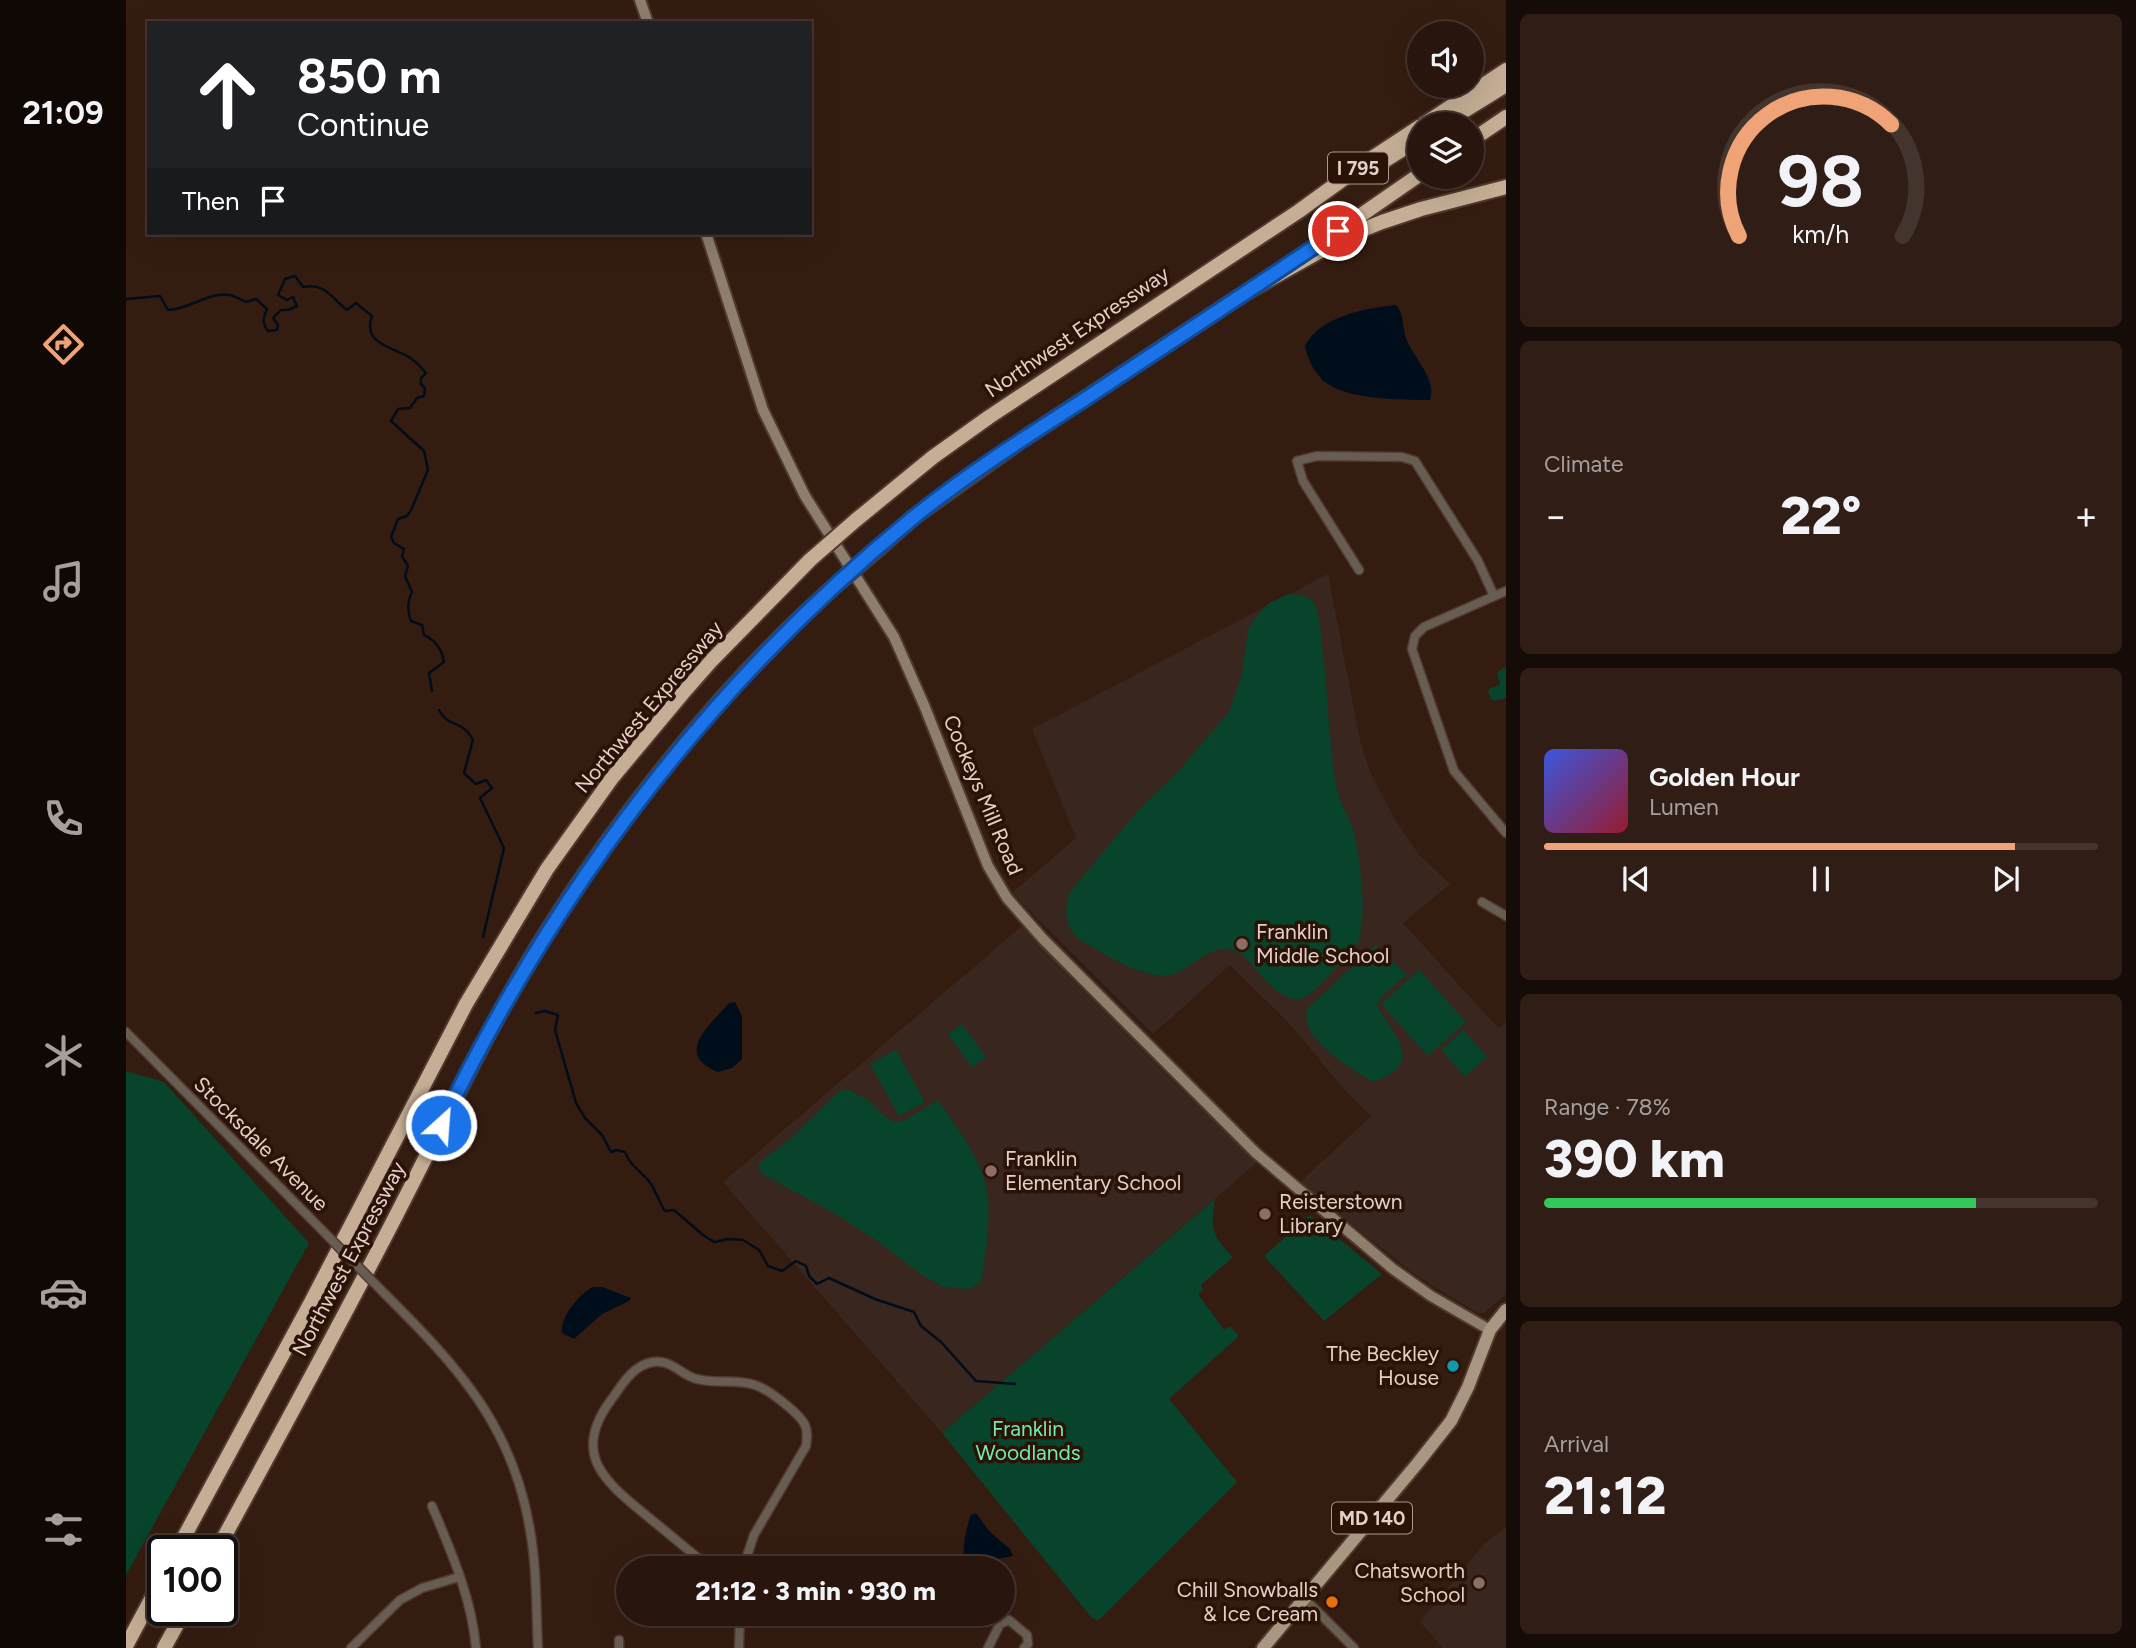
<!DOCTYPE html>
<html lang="en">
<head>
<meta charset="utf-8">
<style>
  :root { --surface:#28150d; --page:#301e16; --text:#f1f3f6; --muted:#a59f9d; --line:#44342e; --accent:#efa377 }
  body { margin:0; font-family:Figtree,sans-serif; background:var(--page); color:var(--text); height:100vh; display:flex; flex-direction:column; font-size:26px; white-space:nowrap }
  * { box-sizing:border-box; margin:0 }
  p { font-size:23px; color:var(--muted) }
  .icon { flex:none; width:38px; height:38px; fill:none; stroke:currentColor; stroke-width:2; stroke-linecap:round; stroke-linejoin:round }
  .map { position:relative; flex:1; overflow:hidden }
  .details { display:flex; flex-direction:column; gap:14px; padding:14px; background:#160c07; width:630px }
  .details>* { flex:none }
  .banner { position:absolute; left:21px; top:21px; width:665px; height:214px; border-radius:0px; box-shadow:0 7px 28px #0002,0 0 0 2px var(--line); background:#202124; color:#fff; overflow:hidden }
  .tools { position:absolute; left:1281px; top:21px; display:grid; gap:14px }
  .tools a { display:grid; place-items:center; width:77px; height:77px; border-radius:50%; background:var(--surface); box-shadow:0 7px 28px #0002,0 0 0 2px var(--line); font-size:35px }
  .speed { position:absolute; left:21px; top:1535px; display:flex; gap:14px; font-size:35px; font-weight:700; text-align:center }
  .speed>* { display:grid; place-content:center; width:91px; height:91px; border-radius:50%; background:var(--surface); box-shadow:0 7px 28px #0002,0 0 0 2px var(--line); line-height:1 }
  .speed .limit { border:4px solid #111; border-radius:10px; background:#fff; color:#111 }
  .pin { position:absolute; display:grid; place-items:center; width:60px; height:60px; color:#fff; margin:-30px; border:4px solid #fff; border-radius:50%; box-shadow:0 2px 7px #0007 }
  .me { position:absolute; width:77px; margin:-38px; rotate:26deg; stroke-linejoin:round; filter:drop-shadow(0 0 5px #0008) }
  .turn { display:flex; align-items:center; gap:24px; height:147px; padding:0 35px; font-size:32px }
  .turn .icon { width:91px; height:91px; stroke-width:2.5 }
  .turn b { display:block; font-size:49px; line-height:60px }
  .then { display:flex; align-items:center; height:66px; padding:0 35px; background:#0003; gap:14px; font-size:26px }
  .big { font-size:52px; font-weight:800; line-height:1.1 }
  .details .tile { flex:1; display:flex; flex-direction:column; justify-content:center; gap:10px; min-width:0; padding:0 24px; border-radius:10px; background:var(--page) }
  .details .dial { align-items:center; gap:0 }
  .dial svg { height:182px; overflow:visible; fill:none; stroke:var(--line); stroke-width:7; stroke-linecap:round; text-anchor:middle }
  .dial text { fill:var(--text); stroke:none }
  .song { display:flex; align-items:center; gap:21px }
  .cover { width:84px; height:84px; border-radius:10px; background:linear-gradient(135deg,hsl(230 70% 55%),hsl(350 70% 35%)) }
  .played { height:7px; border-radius:4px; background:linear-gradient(90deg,var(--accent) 85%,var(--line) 85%) }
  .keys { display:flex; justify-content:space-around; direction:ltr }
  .heat { display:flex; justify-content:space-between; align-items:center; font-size:38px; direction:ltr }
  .charge { height:10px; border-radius:5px; background:linear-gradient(90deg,#34c759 78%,var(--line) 0) }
  .trip { position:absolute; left:490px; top:1556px; width:399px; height:70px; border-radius:35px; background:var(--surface); box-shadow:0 7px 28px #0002,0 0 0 2px var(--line); font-weight:800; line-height:70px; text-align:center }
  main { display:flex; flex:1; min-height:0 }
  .tab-bar { display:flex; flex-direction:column; width:126px; justify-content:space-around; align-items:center; background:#100805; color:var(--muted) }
  .tab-bar .icon { width:49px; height:49px }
  .tab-bar .current { color:var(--accent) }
  .tab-bar b { font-size:32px; color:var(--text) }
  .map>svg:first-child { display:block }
</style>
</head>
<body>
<main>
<nav class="tab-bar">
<b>21:09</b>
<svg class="icon current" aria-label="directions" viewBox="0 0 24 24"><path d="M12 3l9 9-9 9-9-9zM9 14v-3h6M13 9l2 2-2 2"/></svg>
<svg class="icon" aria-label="music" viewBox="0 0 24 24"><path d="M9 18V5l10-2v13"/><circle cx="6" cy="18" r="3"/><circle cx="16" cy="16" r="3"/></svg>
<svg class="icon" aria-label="phone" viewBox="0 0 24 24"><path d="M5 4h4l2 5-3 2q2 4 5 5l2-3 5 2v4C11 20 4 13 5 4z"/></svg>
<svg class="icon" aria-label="climate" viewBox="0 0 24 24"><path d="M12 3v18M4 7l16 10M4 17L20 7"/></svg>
<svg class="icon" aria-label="car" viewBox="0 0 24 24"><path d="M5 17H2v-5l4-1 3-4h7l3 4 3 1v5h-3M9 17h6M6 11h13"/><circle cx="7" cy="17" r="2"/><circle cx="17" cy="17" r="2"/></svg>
<svg class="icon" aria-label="filters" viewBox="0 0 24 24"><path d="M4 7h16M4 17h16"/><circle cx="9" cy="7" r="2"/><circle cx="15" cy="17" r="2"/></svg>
</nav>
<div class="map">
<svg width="1380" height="1648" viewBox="0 0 1380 1648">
  <rect width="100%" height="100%" fill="#351c11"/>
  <!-- education -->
  <g fill="#38261f">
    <polygon points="1202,574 1234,740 1244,772 1268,818 1293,855 1324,884 1277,923 1372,1028 1380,1022 1380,1294 1358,1313 1352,1313 1291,1276 1173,1183 1245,1116 1218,1089 1160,1020 1104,965 1027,1034 886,893 950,838 906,729"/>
    <polygon points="896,926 1060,1093 1133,1161 816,1433 597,1182"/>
    <polygon points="1380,1527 1380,1648 1317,1648 1294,1622 1358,1544"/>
  </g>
  <!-- green -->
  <g fill="#07442b">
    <path d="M1163 594C1172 595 1182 595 1188 602 1196 614 1202 713 1204 734 1206 757 1207 780 1215 802 1218 810 1223 818 1226 826 1234 850 1242 919 1232 942 1227 953 1213 965 1204 974 1196 983 1184 998 1171 999 1145 1000 1124 952 1105 949 1083 945 1066 968 1048 974 1022 983 973 951 951 938 938 923 938 910 944 892L1013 809 1050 774 1103 712 1116 675 1122 629 1131 616 1143 603Z"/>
    <polygon points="1380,667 1380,698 1369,701 1365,699 1362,692 1364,688 1374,685 1371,672"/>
    <path d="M1250 945 1281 975 1256 996 1251 1005C1268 1037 1301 1064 1247 1082 1226 1069 1170 1037 1182 1008Z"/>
    <polygon points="1293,970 1340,1022 1302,1056 1255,1004"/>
    <polygon points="836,1024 860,1057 846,1067 822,1034"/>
    <polygon points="1337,1030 1361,1057 1339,1077 1315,1050"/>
    <polygon points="770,1050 799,1102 773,1116 744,1064"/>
    <polygon points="0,1071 38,1082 183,1243 0,1575"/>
    <path d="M721 1089 741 1099 756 1114 769 1122 777 1121 812 1100C830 1126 852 1155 860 1186 866 1210 860 1260 854 1284L843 1289 817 1287 793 1273 753 1242 706 1212 633 1172V1163L664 1139 711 1093Z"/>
    <path d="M1089 1199C1084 1227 1086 1237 1107 1257L1075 1285 1077 1290 1072 1294 1098 1330 1104 1326 1113 1336 1043 1399 1111 1482 972 1621 965 1617 816 1433Z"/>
    <polygon points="1184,1215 1256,1274 1198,1321 1138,1256"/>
  </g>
  <!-- water -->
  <g fill="#000d1b">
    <path d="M1270 305C1278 313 1276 327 1280 338 1287 358 1311 378 1304 400 1275 400 1211 400 1193 376 1186 368 1181 356 1179 346 1194 316 1240 308 1270 305Z"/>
    <path d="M609 1002 616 1016V1059L606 1068 592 1072C548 1054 582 1027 603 1003Z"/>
    <path d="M467 1287H476L505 1298 503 1301 476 1314 448 1339 436 1333C434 1317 453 1294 467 1287Z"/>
    <path d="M850 1513 863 1531 884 1549 887 1556 848 1563 838 1561C836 1548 840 1528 845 1515Z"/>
  </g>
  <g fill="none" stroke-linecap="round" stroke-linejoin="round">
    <!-- stream -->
    <g stroke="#000d1b" stroke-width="2.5">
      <path d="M0 299 34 296 42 310C62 310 84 291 104 295 109 296 115 300 120 302L130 299 141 309C137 318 136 323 142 331L151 330 152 325 147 318 155 310H162L171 306 167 297 161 300 152 295 159 279 169 276 177 287C200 283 204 297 221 310L230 303 246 316C236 343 265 347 283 357 289 361 295 367 300 373L295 378V384L299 388 298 396 291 398 284 408 272 409 265 421 298 451 302 470 285 510 281 516 272 519 265 537 268 543 278 549 276 556 282 566 279 576 286 592C281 602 281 611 285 621L296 625 298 635C309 640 316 650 318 662L303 673 306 691"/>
      <path d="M313 710C323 729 335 718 347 740L338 773 350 784 360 780 366 788 354 798 378 848 357 937"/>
      <path d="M410 1013 419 1011 432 1015 429 1030 450 1103 459 1118 476 1135 485 1152 490 1150 499 1152C504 1165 512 1169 521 1179 529 1187 532 1201 539 1211L548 1210 577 1235 588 1242 602 1239 617 1240 633 1250 642 1266 656 1271 670 1261 680 1266 683 1276 691 1284 703 1278 749 1299 788 1312 795 1326 815 1342 850 1381 889 1384"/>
    </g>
    <defs>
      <g id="street">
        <polyline points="1233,570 1177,481 1171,461 1191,456 1276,457 1289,461 1352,561 1368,596"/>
        <polyline points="1380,591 1298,627 1289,636 1286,649 1328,771 1380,833"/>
        <polyline points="1356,902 1380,916"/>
        <polyline points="0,1032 190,1224"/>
        <path d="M258 1293C331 1366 387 1425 404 1530 411 1569 410 1609 412 1648"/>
        <path d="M306 1506C325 1551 346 1599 350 1648"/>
        <path d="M585 1568C565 1553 546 1536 527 1521 484 1485 442 1458 485 1400 496 1385 507 1365 527 1362 545 1359 555 1375 571 1379 590 1384 611 1379 629 1385 642 1389 673 1413 679 1425 682 1432 681 1439 680 1446L628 1535 617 1568"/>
        <polyline points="1179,1599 1228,1648"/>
        <polyline points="493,1640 493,1648"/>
        <polyline points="225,1648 274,1600 296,1588 333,1577"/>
        <polyline points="613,1648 614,1614"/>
        <polyline points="862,1648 874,1624 883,1620 901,1635 902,1644 898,1648"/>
      </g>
      <g id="secondary">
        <polyline points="514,0 522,23"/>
        <polyline points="580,233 637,410 679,496 768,637 798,705 862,866 881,898 917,939 1130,1153 1267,1269 1305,1296 1364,1330"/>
      </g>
      <polyline id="primary" points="1137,1648 1291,1464 1325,1421 1342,1387 1364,1330 1380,1310"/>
      <g id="highway">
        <polyline points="1298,124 1380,70"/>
        <polyline points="1317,124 1380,85"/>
        <polyline points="1346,140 1380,117"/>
        <polyline points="1250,166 1293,139"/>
        <polyline points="1202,238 1293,175"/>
        <polyline points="730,520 807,457 863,417 1173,211 1249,156 1293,127"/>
        <polyline points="750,551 788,517 896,440 1116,295 1221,236 1256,222 1295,209 1380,187"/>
        <polyline points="51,1550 184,1304 340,1004 421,869 486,778 557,693 586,660 684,560"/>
        <path d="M91 1550C154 1434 218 1318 278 1200 320 1118 359 1035 406 956 484 827 591 691 703 591"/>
        <polyline points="0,1646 37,1577"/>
        <polyline points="38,1648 59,1610"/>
      </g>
    </defs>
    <!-- street casing -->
    <use href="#street" stroke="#51392e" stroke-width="11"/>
    <!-- secondary casing -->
    <use href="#secondary" stroke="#51392e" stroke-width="14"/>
    <!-- primary casing -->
    <use href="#primary" stroke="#51392e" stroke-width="16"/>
    <!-- highway casing -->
    <use href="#highway" stroke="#51392e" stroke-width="18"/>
    <!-- street -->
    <use href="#street" stroke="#675d53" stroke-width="8"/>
    <!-- secondary -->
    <use href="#secondary" stroke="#8d7e6e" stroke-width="10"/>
    <!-- primary -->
    <use href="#primary" stroke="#aa9782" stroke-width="12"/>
    <!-- highway -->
    <use href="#highway" stroke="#c5ae95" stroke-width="14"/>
    <defs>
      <polyline id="street-bridge" points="190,1224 258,1293"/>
      <g id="highway-bridge">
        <polyline points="684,560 730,520"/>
        <polyline points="703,591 750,551"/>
      </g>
    </defs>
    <!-- street-bridge casing -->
    <use href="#street-bridge" stroke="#51392e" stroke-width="11" stroke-linecap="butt"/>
    <!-- highway-bridge casing -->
    <use href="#highway-bridge" stroke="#51392e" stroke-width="18" stroke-linecap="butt"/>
    <!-- street-bridge -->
    <use href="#street-bridge" stroke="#675d53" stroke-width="8"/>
    <!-- highway-bridge -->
    <use href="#highway-bridge" stroke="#c5ae95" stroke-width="14"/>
  </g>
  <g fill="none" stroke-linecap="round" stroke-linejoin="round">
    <defs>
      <path id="route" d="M315 1125C430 888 583 684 788 517 840 475 897 439 953 403 1039 346 1126 289 1212 231"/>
    </defs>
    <!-- route casing -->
    <use href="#route" stroke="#114b97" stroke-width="18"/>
    <!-- route -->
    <use href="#route" stroke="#1a73e8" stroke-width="12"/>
  </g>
  <!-- markers -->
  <g fill="#8d6e63" stroke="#2a1207" stroke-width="2.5">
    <circle cx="1116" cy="944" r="7"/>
    <circle cx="865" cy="1171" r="7"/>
    <circle cx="1139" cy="1214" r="7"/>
    <circle cx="1353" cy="1583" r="7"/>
  </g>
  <circle fill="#0f9aa8" stroke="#2a1207" stroke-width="2.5" cx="1327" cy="1366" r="7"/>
  <circle fill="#e8710a" stroke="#2a1207" stroke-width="2.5" cx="1206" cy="1602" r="7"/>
  <g text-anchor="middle" stroke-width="7" stroke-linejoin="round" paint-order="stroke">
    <!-- shield labels -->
    <g fill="#2a1207" stroke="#ab978f" stroke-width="2">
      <rect x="1202" y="152.5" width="60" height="31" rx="5"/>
      <rect x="1206" y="1502.5" width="80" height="31" rx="5"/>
    </g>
    <g font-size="19" font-weight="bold" fill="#e2d0c9">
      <text x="1232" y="175">I 795</text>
      <text x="1246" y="1525">MD 140</text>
    </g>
    <!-- street labels -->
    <g font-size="21" fill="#e2d0c9" stroke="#2a1207">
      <text transform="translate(951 332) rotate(-34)" y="7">Northwest Expressway</text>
      <text transform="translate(523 707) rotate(-50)" y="7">Northwest Expressway</text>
      <text transform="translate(857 795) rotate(67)" y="7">Cockeys Mill Road</text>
      <text transform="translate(135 1144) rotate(45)" y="7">Stocksdale Avenue</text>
      <text transform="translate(223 1259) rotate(-62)" y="7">Northwest Expressway</text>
    </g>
    <!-- poi labels -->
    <g font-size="21" fill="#e2d0c9" stroke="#2a1207" text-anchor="start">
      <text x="1130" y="939">Franklin<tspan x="1130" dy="24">Middle School</tspan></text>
      <text x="879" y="1166">Franklin<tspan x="879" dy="24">Elementary School</tspan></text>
      <text x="1153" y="1209">Reisterstown<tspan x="1153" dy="24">Library</tspan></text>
      <text x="1313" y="1361" text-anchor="end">The Beckley<tspan x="1313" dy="24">House</tspan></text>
      <text x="1339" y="1578" text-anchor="end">Chatsworth<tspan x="1339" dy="24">School</tspan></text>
      <text x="1192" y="1597" text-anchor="end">Chill Snowballs<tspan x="1192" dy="24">&amp; Ice Cream</tspan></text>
    </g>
    <!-- park labels -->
    <g font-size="21" fill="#73eaae" stroke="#2a1207">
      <text x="902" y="1436">Franklin<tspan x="902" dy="24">Woodlands</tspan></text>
    </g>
  </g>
</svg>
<div class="tools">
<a><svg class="icon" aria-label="sound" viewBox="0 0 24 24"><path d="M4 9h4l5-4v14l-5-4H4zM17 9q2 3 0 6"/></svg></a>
<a><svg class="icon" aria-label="layers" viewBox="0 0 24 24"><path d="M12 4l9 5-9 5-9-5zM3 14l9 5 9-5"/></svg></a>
</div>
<div class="speed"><div class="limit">100</div></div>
<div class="pin" style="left:1212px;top:231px;background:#d93025"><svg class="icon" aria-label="arrive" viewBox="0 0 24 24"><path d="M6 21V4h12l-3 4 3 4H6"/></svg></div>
<svg class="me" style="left:315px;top:1125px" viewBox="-20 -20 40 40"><circle r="17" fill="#1a73e8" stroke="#fff" stroke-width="3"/><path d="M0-11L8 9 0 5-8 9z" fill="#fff"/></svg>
<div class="trip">21:12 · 3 min · 930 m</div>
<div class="banner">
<div class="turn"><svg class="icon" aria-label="ahead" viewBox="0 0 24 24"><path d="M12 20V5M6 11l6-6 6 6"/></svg><div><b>850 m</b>Continue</div></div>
<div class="then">Then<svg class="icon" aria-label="arrive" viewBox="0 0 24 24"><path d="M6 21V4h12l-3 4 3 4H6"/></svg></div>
</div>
</div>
<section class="details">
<div class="tile dial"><svg viewBox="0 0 100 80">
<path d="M14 69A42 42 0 1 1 86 69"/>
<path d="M14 69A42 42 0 0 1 81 20" stroke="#efa377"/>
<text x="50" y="56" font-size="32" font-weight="700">98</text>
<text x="50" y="72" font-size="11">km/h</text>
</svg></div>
<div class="tile"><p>Climate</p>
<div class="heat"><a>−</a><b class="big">22°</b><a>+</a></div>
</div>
<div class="tile">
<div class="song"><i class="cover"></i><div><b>Golden Hour</b><p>Lumen</p></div></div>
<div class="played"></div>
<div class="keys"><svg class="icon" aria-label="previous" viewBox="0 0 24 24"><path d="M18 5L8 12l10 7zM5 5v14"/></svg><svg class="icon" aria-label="pause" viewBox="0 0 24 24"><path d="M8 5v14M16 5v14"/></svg><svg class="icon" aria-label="next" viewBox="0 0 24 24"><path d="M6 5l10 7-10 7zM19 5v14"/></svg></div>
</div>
<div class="tile"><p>Range · 78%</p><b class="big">390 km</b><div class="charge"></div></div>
<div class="tile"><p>Arrival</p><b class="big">21:12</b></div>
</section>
</main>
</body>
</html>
